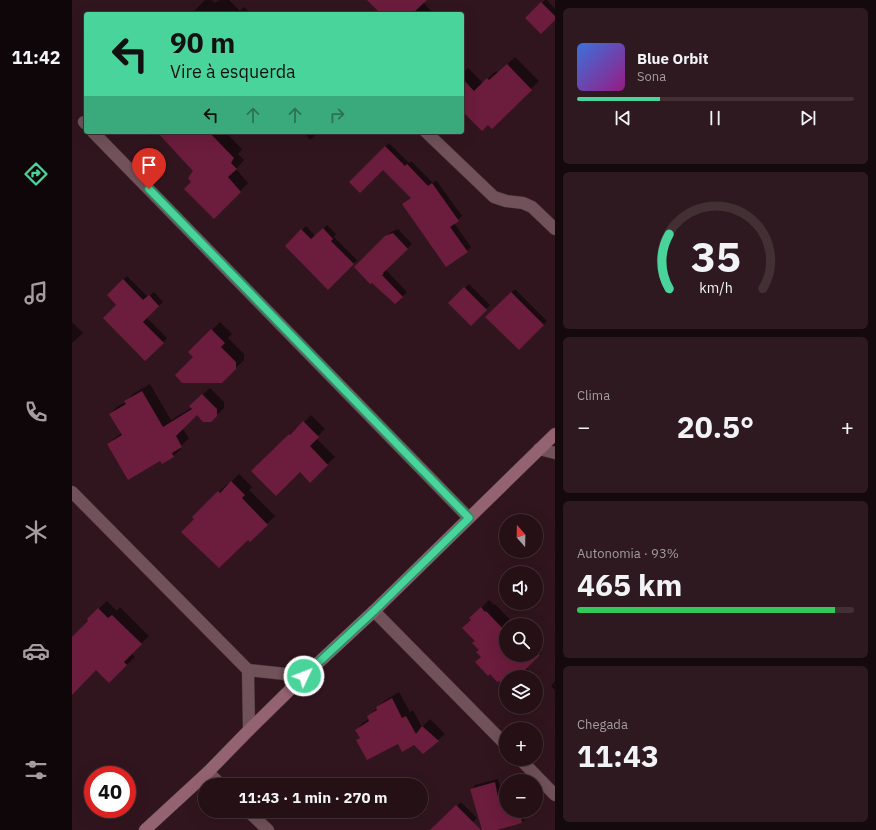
<!DOCTYPE html>
<html lang="pt">
<head>
<meta charset="utf-8">
<style>
  :root { --surface:#251016; --page:#2d191f; --text:#f1f3f6; --muted:#a39da1; --line:#423035; --accent:#49d49c }
  body { margin:0; font-family:"IBM Plex Sans",sans-serif; background:var(--page); color:var(--text); height:100vh; display:flex; flex-direction:column; font-size:15px; white-space:nowrap }
  * { box-sizing:border-box; margin:0 }
  p { font-size:13px; color:var(--muted) }
  .icon { flex:none; width:22px; height:22px; fill:none; stroke:currentColor; stroke-width:2; stroke-linecap:round; stroke-linejoin:round }
  .map { position:relative; flex:1; overflow:hidden }
  .side { display:flex; flex-direction:column; gap:8px; padding:8px; background:#14090c; width:321px }
  .side>* { flex:none }
  .guide { position:absolute; left:12px; top:12px; width:380px; height:122px; border-radius:4px; box-shadow:0 4px 16px #0002,0 0 0 1px var(--line); background:#49d49c; color:#111; overflow:hidden }
  .needle { width:26px; rotate:340deg }
  .fabs { position:absolute; left:427px; top:514px; display:grid; gap:8px }
  .fabs a { display:grid; place-items:center; width:44px; height:44px; border-radius:50%; background:var(--surface); box-shadow:0 4px 16px #0002,0 0 0 1px var(--line); font-size:20px }
  .speed { position:absolute; left:12px; top:766px; display:flex; gap:8px; font-size:20px; font-weight:700; text-align:center }
  .speed>* { display:grid; place-content:center; width:52px; height:52px; border-radius:50%; background:var(--surface); box-shadow:0 4px 16px #0002,0 0 0 1px var(--line); line-height:1 }
  .speed .limit { border:6px solid #d22; background:#fff; color:#111 }
  .pin { position:absolute; display:grid; place-items:center; width:34px; height:34px; color:#fff; margin:-41px -17px; border-radius:50% 50% 50% 0; rotate:-45deg; box-shadow:0 0 4px #0007 }
  .pin .icon { rotate:45deg }
  .me { position:absolute; width:44px; margin:-22px; rotate:47deg; stroke-linejoin:round; filter:drop-shadow(0 0 3px #0008) }
  .turn { display:flex; align-items:center; gap:14px; height:84px; padding:0 20px; font-size:18px }
  .turn .icon { width:52px; height:52px; stroke-width:2.5 }
  .turn b { display:block; font-size:28px; line-height:34px }
  .lanes { display:flex; align-items:center; height:38px; padding:0 20px; background:#0003; justify-content:center; gap:20px; direction:ltr }
  .lanes .off { opacity:.35 }
  .big { font-size:30px; font-weight:700; line-height:1.1 }
  .side .widget { flex:1; display:flex; flex-direction:column; justify-content:center; gap:6px; min-width:0; padding:0 14px; border-radius:6px; background:var(--page) }
  .side .dial { align-items:center; gap:0 }
  .dial svg { height:104px; overflow:visible; fill:none; stroke:var(--line); stroke-width:7; stroke-linecap:round; text-anchor:middle }
  .dial text { fill:var(--text); stroke:none }
  .song { display:flex; align-items:center; gap:12px }
  .cover { width:48px; height:48px; border-radius:6px; background:linear-gradient(135deg,hsl(220 70% 55%),hsl(310 70% 35%)) }
  .played { height:4px; border-radius:2px; background:linear-gradient(90deg,var(--accent) 30%,var(--line) 30%) }
  .keys { display:flex; justify-content:space-around; direction:ltr }
  .heat { display:flex; justify-content:space-between; align-items:center; font-size:22px; direction:ltr }
  .charge { height:6px; border-radius:3px; background:linear-gradient(90deg,#34c759 93%,var(--line) 0) }
  .trip { position:absolute; left:126px; top:778px; width:230px; height:40px; border-radius:20px; background:var(--surface); box-shadow:0 4px 16px #0002,0 0 0 1px var(--line); font-weight:700; line-height:40px; text-align:center }
  main { display:flex; flex:1; min-height:0 }
  .dock { display:flex; flex-direction:column; width:72px; justify-content:space-around; align-items:center; background:#0f0609; color:var(--muted) }
  .dock .icon { width:28px; height:28px }
  .dock .selected { color:var(--accent) }
  .dock b { font-size:18px; color:var(--text) }
  .map>svg:first-child { display:block }
</style>
</head>
<body>
<main>
<nav class="dock">
<b>11:42</b>
<svg class="icon selected" aria-label="directions" viewBox="0 0 24 24"><path d="M12 3l9 9-9 9-9-9zM9 14v-3h6M13 9l2 2-2 2"/></svg>
<svg class="icon" aria-label="music" viewBox="0 0 24 24"><path d="M9 18V5l10-2v13"/><circle cx="6" cy="18" r="3"/><circle cx="16" cy="16" r="3"/></svg>
<svg class="icon" aria-label="phone" viewBox="0 0 24 24"><path d="M5 4h4l2 5-3 2q2 4 5 5l2-3 5 2v4C11 20 4 13 5 4z"/></svg>
<svg class="icon" aria-label="climate" viewBox="0 0 24 24"><path d="M12 3v18M4 7l16 10M4 17L20 7"/></svg>
<svg class="icon" aria-label="car" viewBox="0 0 24 24"><path d="M5 17H2v-5l4-1 3-4h7l3 4 3 1v5h-3M9 17h6M6 11h13"/><circle cx="7" cy="17" r="2"/><circle cx="17" cy="17" r="2"/></svg>
<svg class="icon" aria-label="filters" viewBox="0 0 24 24"><path d="M4 7h16M4 17h16"/><circle cx="9" cy="7" r="2"/><circle cx="15" cy="17" r="2"/></svg>
</nav>
<div class="map">
<svg width="483" height="830" viewBox="0 0 483 830">
  <rect width="100%" height="100%" fill="#31151e"/>
  <!-- shadow -->
  <g fill="#0007">
    <polygon points="133,0 140,0 143,3 147,0 157,0 168,11 172,7 179,14 119,14"/>
    <polygon points="299,0 353,0 351,2 362,14 310,14"/>
    <polygon points="473,0 475,0 483,9 483,19 454,18"/>
    <polygon points="443,57 467,81 420,128 416,124 390,110 390,74 396,68 411,83 424,71 426,73"/>
    <polygon points="73,132 82,132 78,136"/>
    <polygon points="87,132 153,132 170,149 166,154 172,160 164,169 176,183 142,218 121,182 122,171"/>
    <polygon points="232,132 247,132 238,140"/>
    <polygon points="317,143 337,163 339,161 361,183 364,180 390,216 382,223 399,247 395,251 311,168 278,182"/>
    <polygon points="255,225 264,234 262,237 285,260 256,288 214,246 234,226 243,236"/>
    <polygon points="326,229 340,244 315,268 314,270 335,292 323,303 283,267 319,232"/>
    <polygon points="55,276 76,297 82,292 91,302 74,317 95,338 73,360 45,305 36,295"/>
    <polygon points="397,284 418,305 399,324 378,303"/>
    <polygon points="443,289 475,321 447,349 415,317"/>
    <polygon points="0,322 11,333 0,343"/>
    <polygon points="148,322 160,334 156,338 172,354 172,360 150,382 118,352"/>
    <polygon points="78,384 99,420 119,408 126,399 138,388 152,402 152,408 138,421 125,414 110,428 117,438 108,447 109,449 101,456 88,459 36,444 44,437 50,433 38,414 46,406 54,402 61,394"/>
    <polygon points="239,415 253,429 244,438 263,457 238,481 228,471 181,471 225,427 226,428"/>
    <polygon points="167,474 180,487 177,490 203,516 178,541 124,519 121,517 155,484 156,485"/>
    <polygon points="417,600 422,605 423,604 443,625 434,625 434,655 464,655 464,633 470,640 465,646 470,652 454,667 458,671 452,677 434,677 434,687 427,679 410,657 404,641 399,618"/>
    <polygon points="35,601 45,611 48,607 77,636 59,653 63,657 37,682 24,668 0,654 0,639 18,620 16,619"/>
    <polygon points="483,681 483,690 479,686"/>
    <polygon points="327,692 338,712 341,710 350,727 358,719 373,734 351,753 342,744 285,740 288,737 284,730 291,723 297,719 296,717 312,701"/>
    <polygon points="426,779 430,794 434,793 434,811 452,811 454,818 450,822 422,830 411,830 400,789 403,785"/>
    <polygon points="389,802 405,818 393,830 360,830"/>
  </g>
  <!-- building -->
  <g fill="#6c1c3c">
    <polygon points="295,0 355,0 340,14 309,14"/>
    <polygon points="469,2 483,16 483,20 469,34 453,18"/>
    <polygon points="435,64 460,90 420,129 416,125 410,131 390,111 390,78 402,91 415,78 417,80"/>
    <polygon points="85,132 137,132 162,158 159,163 165,169 156,177 169,192 142,219 112,189 119,182 116,178 121,171"/>
    <polygon points="313,146 333,166 335,164 356,186 360,183 387,221 378,227 396,252 374,267 330,204 339,198 311,170 288,193 277,182"/>
    <polygon points="251,228 261,239 259,241 282,264 256,290 213,246 229,229 239,239"/>
    <polygon points="321,233 336,249 311,273 312,273 310,275 331,297 323,304 300,283 298,284 282,267 313,236"/>
    <polygon points="51,279 71,300 77,295 87,306 71,322 92,343 73,361 31,318 44,305 35,295"/>
    <polygon points="392,287 415,310 399,326 376,303"/>
    <polygon points="439,292 472,325 447,350 413,317"/>
    <polygon points="139,329 153,343 149,347 164,362 164,369 150,383 110,383 103,375 121,357 116,352"/>
    <polygon points="70,391 91,427 120,409 117,406 130,394 145,409 145,416 139,422 131,422 125,415 104,436 110,447 100,453 102,457 90,464 88,461 56,480 35,444 50,435 37,414 54,404 52,401"/>
    <polygon points="231,421 247,437 238,446 256,465 238,483 228,472 204,496 179,471 217,434 218,435"/>
    <polygon points="159,481 173,495 170,498 196,525 178,542 176,540 147,568 109,532 122,519 120,517 146,491 148,493"/>
    <polygon points="409,607 413,612 414,611 434,632 434,655 468,655 446,677 434,677 434,689 427,681 425,682 418,674 416,676 403,662 409,657 404,652 407,650 400,643 403,641 390,628 399,620 397,618"/>
    <polygon points="26,608 36,618 40,615 70,644 52,662 55,665 37,683 24,670 0,695 0,637 16,621 15,619"/>
    <polygon points="320,698 330,718 334,716 344,734 350,726 367,741 351,754 342,745 330,752 326,744 295,760 284,740 288,738 283,730 297,721 295,716 305,710 304,707"/>
    <polygon points="423,782 426,797 431,796 432,800 434,800 434,811 448,811 450,823 425,830 410,830 398,789"/>
    <polygon points="384,805 409,830 358,830"/>
  </g>
  <g fill="none" stroke-linecap="round" stroke-linejoin="round">
    <defs>
      <g id="street">
        <polyline points="12,122 14,124"/>
        <polyline points="21,132 397,518"/>
        <polyline points="354,132 422,197 434,201 451,203 460,207 483,229"/>
        <polyline points="467,449 483,453"/>
        <polyline points="0,492 176,670 232,676"/>
        <polyline points="302,611 434,745"/>
        <polyline points="176,670 177,730"/>
        <polyline points="448,759 483,795"/>
        <polyline points="136,772 149,785"/>
        <polyline points="176,811 196,830"/>
      </g>
      <polyline id="secondary" points="73,830 136,772 177,730 232,676 302,611 483,434"/>
    </defs>
    <!-- street casing -->
    <use href="#street" stroke="#453237" stroke-width="13"/>
    <!-- secondary casing -->
    <use href="#secondary" stroke="#453237" stroke-width="13"/>
    <!-- street -->
    <use href="#street" stroke="#71515a" stroke-width="12"/>
    <!-- secondary -->
    <use href="#secondary" stroke="#946372" stroke-width="12"/>
  </g>
  <g fill="none" stroke-linecap="round" stroke-linejoin="round">
    <defs>
      <polyline id="route" points="77,189 397,518 302,611 232,676"/>
    </defs>
    <!-- route casing -->
    <use href="#route" stroke="#2f8a65" stroke-width="10"/>
    <!-- route -->
    <use href="#route" stroke="#49d49c" stroke-width="7"/>
  </g>
</svg>
<div class="fabs">
<a><svg class="needle" viewBox="-14 -14 28 28"><path d="M0-13l5 13h-10z" fill="#e53935"/><path d="M0 13l5-13h-10z" fill="#a39da1"/></svg></a>
<a><svg class="icon" aria-label="sound" viewBox="0 0 24 24"><path d="M4 9h4l5-4v14l-5-4H4zM17 9q2 3 0 6"/></svg></a>
<a><svg class="icon" aria-label="search" viewBox="0 0 24 24"><circle cx="10" cy="10" r="6"/><path d="M15 15l6 6"/></svg></a>
<a><svg class="icon" aria-label="layers" viewBox="0 0 24 24"><path d="M12 4l9 5-9 5-9-5zM3 14l9 5 9-5"/></svg></a>
<a>+</a>
<a>−</a>
</div>
<div class="speed"><div class="limit">40</div></div>
<div class="pin" style="left:77px;top:189px;background:#d93025"><svg class="icon" aria-label="arrive" viewBox="0 0 24 24"><path d="M6 21V4h12l-3 4 3 4H6"/></svg></div>
<svg class="me" style="left:232px;top:676px" viewBox="-20 -20 40 40"><circle r="17" fill="#49d49c" stroke="#fff" stroke-width="3"/><path d="M0-11L8 9 0 5-8 9z" fill="#fff"/></svg>
<div class="trip">11:43 · 1 min · 270 m</div>
<div class="guide">
<div class="turn"><svg class="icon" aria-label="left" viewBox="0 0 24 24"><path d="M17 20v-9H6M10 6l-5 5 5 5"/></svg><div><b>90 m</b>Vire à esquerda</div></div>
<div class="lanes"><svg class="icon" aria-label="left" viewBox="0 0 24 24"><path d="M17 20v-9H6M10 6l-5 5 5 5"/></svg><svg class="icon off" aria-label="ahead" viewBox="0 0 24 24"><path d="M12 20V5M6 11l6-6 6 6"/></svg><svg class="icon off" aria-label="ahead" viewBox="0 0 24 24"><path d="M12 20V5M6 11l6-6 6 6"/></svg><svg class="icon off" aria-label="right" viewBox="0 0 24 24"><path d="M7 20v-9h11M14 6l5 5-5 5"/></svg></div>
</div>
</div>
<section class="side">
<div class="widget">
<div class="song"><i class="cover"></i><div><b>Blue Orbit</b><p>Sona</p></div></div>
<div class="played"></div>
<div class="keys"><svg class="icon" aria-label="previous" viewBox="0 0 24 24"><path d="M18 5L8 12l10 7zM5 5v14"/></svg><svg class="icon" aria-label="pause" viewBox="0 0 24 24"><path d="M8 5v14M16 5v14"/></svg><svg class="icon" aria-label="next" viewBox="0 0 24 24"><path d="M6 5l10 7-10 7zM19 5v14"/></svg></div>
</div>
<div class="widget dial"><svg viewBox="0 0 100 80">
<path d="M14 69A42 42 0 1 1 86 69"/>
<path d="M14 69A42 42 0 0 1 14 27" stroke="#49d49c"/>
<text x="50" y="56" font-size="32" font-weight="700">35</text>
<text x="50" y="72" font-size="11">km/h</text>
</svg></div>
<div class="widget"><p>Clima</p>
<div class="heat"><a>−</a><b class="big">20.5°</b><a>+</a></div>
</div>
<div class="widget"><p>Autonomia · 93%</p><b class="big">465 km</b><div class="charge"></div></div>
<div class="widget"><p>Chegada</p><b class="big">11:43</b></div>
</section>
</main>
</body>
</html>
